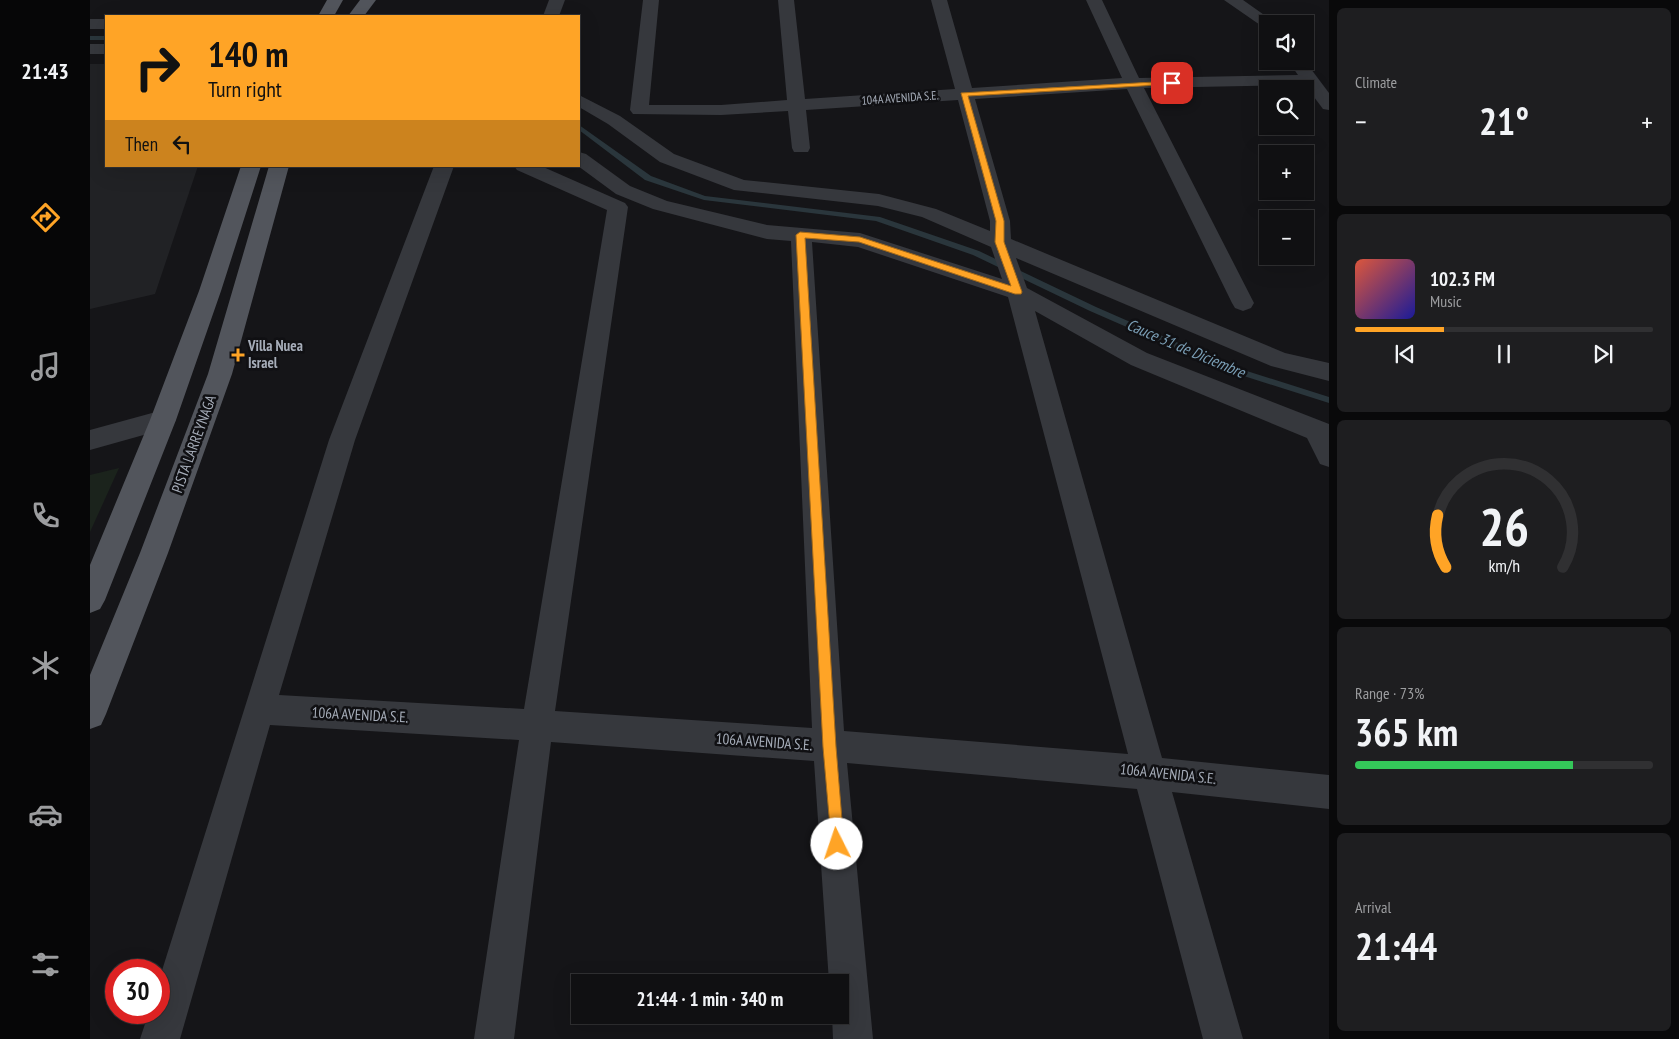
<!DOCTYPE html>
<html lang="en">
<head>
<meta charset="utf-8">
<style>
  :root { --surface:#101012; --page:#1e1e20; --text:#f1f3f6; --muted:#9c9d9f; --line:#303032; --accent:#ffa426 }
  body { margin:0; font-family:"PT Sans Narrow",sans-serif; background:var(--page); color:var(--text); height:100vh; display:flex; flex-direction:column; font-size:19px; white-space:nowrap }
  * { box-sizing:border-box; margin:0 }
  p { font-size:16px; color:var(--muted) }
  .icon { flex:none; width:28px; height:28px; fill:none; stroke:currentColor; stroke-width:2; stroke-linecap:round; stroke-linejoin:round }
  .map { position:relative; flex:1; overflow:hidden }
  .drawer { display:flex; flex-direction:column; gap:8px; padding:8px; background:#09090a; width:350px }
  .drawer>* { flex:none }
  .top-card { position:absolute; left:15px; top:15px; width:475px; height:152px; border-radius:0px; box-shadow:0 5px 20px #0002,0 0 0 1px var(--line); background:#ffa426; color:#111; overflow:hidden }
  .fabs { position:absolute; left:1169px; top:15px; display:grid; gap:10px }
  .fabs a { display:grid; place-items:center; width:55px; height:55px; border-radius:0px; background:var(--surface); box-shadow:0 5px 20px #0002,0 0 0 1px var(--line); font-size:25px }
  .speed { position:absolute; left:15px; top:959px; display:flex; gap:10px; font-size:25px; font-weight:700; text-align:center }
  .speed>* { display:grid; place-content:center; width:65px; height:65px; border-radius:50%; background:var(--surface); box-shadow:0 5px 20px #0002,0 0 0 1px var(--line); line-height:1 }
  .speed .limit { border:8px solid #d22; background:#fff; color:#111 }
  .pin { position:absolute; display:grid; place-items:center; width:42px; height:42px; color:#fff; margin:-21px; border-radius:10px; box-shadow:0 2px 8px #0006 }
  .me { position:absolute; width:55px; margin:-28px; rotate:356deg; stroke-linejoin:round; filter:drop-shadow(0 0 4px #0008) }
  .turn { display:flex; align-items:center; gap:18px; height:105px; padding:0 20px; font-size:22px }
  .turn .icon { width:65px; height:65px; stroke-width:2.5 }
  .turn b { display:block; font-size:35px; line-height:42px }
  .then { display:flex; align-items:center; height:48px; padding:0 20px; background:#0003; gap:10px; font-size:19px }
  .big { font-size:38px; font-weight:700; line-height:1.1 }
  .drawer .card { flex:1; display:flex; flex-direction:column; justify-content:center; gap:8px; min-width:0; padding:0 18px; border-radius:8px; background:var(--page) }
  .drawer .dial { align-items:center; gap:0 }
  .dial svg { height:130px; overflow:visible; fill:none; stroke:var(--line); stroke-width:7; stroke-linecap:round; text-anchor:middle }
  .dial text { fill:var(--text); stroke:none }
  .song { display:flex; align-items:center; gap:15px }
  .cover { width:60px; height:60px; border-radius:8px; background:linear-gradient(135deg,hsl(10 70% 55%),hsl(240 70% 35%)) }
  .played { height:5px; border-radius:2px; background:linear-gradient(90deg,var(--accent) 30%,var(--line) 30%) }
  .keys { display:flex; justify-content:space-around; direction:ltr }
  .heat { display:flex; justify-content:space-between; align-items:center; font-size:28px; direction:ltr }
  .charge { height:8px; border-radius:4px; background:linear-gradient(90deg,#34c759 73%,var(--line) 0) }
  .trip { position:absolute; left:481px; top:974px; width:278px; height:50px; border-radius:0px; background:var(--surface); box-shadow:0 5px 20px #0002,0 0 0 1px var(--line); font-weight:700; line-height:50px; text-align:center }
  main { display:flex; flex:1; min-height:0 }
  .menu { display:flex; flex-direction:column; width:90px; justify-content:space-around; align-items:center; background:#060607; color:var(--muted) }
  .menu .icon { width:35px; height:35px }
  .menu .active { color:var(--accent) }
  .menu b { font-size:22px; color:var(--text) }
  .map>svg:first-child { display:block }
</style>
</head>
<body>
<main>
<nav class="menu">
<b>21:43</b>
<svg class="icon active" aria-label="directions" viewBox="0 0 24 24"><path d="M12 3l9 9-9 9-9-9zM9 14v-3h6M13 9l2 2-2 2"/></svg>
<svg class="icon" aria-label="music" viewBox="0 0 24 24"><path d="M9 18V5l10-2v13"/><circle cx="6" cy="18" r="3"/><circle cx="16" cy="16" r="3"/></svg>
<svg class="icon" aria-label="phone" viewBox="0 0 24 24"><path d="M5 4h4l2 5-3 2q2 4 5 5l2-3 5 2v4C11 20 4 13 5 4z"/></svg>
<svg class="icon" aria-label="climate" viewBox="0 0 24 24"><path d="M12 3v18M4 7l16 10M4 17L20 7"/></svg>
<svg class="icon" aria-label="car" viewBox="0 0 24 24"><path d="M5 17H2v-5l4-1 3-4h7l3 4 3 1v5h-3M9 17h6M6 11h13"/><circle cx="7" cy="17" r="2"/><circle cx="17" cy="17" r="2"/></svg>
<svg class="icon" aria-label="filters" viewBox="0 0 24 24"><path d="M4 7h16M4 17h16"/><circle cx="9" cy="7" r="2"/><circle cx="15" cy="17" r="2"/></svg>
</nav>
<div class="map">
<svg width="1239" height="1039" viewBox="0 0 1239 1039">
  <rect width="100%" height="100%" fill="#151518"/>
  <!-- built -->
  <polygon fill="#212225" points="0,64 16,64 16,166 108,166 65,294 0,309"/>
  <!-- green -->
  <polygon fill="#1b231c" points="29,468 0,532 0,475"/>
  <g fill="none" stroke-linecap="round" stroke-linejoin="round">
    <!-- stream -->
    <g fill="#2a363c" fill-rule="evenodd">
      <rect x="0" y="36" width="16" height="4"/>
      <polygon points="489,125 561,176 615,196 790,217 889,251 1006,307 1141,366 1239,397 1239,403 1135,370 1000,311 883,255 786,221 614,200 555,180 489,130"/>
    </g>
    <!-- minor -->
    <g fill="#36383d" fill-rule="evenodd">
      <polygon points="459,0 475,0 469,16 453,16"/>
      <path d="M553 0H569L559 105H631L697 100 688 0H704L715 99 865 89 841 0H857L882 88 1032 78 996 0H1012L1049 78 1208 75 1198 61H1215L1239 93V110L1233 109 1215 85 1054 88 1164 303 1161 308 1153 311 1145 308 1142 303 1037 89 885 99 920 221 921 239 1195 353 1239 363V381L1181 366 926 258 937 288 1057 353 1239 424V467L1230 464 1217 438 1041 365 945 311 1072 758 1239 775V809L1082 792 1153 1039H1113L1047 789 757 763 783 1039H743L742 1015H750V982H739L724 761 461 742 424 1039H384L429 740 180 725 90 1039H50L59 1012H69V980L239 440 344 166H364L265 440 189 695 434 709 517 210 427 170 424 166H451L535 203 538 207 465 711 722 728 701 241 677 239 563 209 526 194 488 166 489 152 496 154 540 186 577 201 677 225 770 233 912 279 901 247 832 217 788 206 644 190 570 162 518 124 489 107V95L530 116 584 154 654 180 789 194 846 209 900 231V221L868 100 716 110 720 148 718 152H704L702 148 698 111 631 115 543 114 540 110ZM722 242 768 247 918 297 1038 754 754 731Z"/>
      <polygon points="1134,0 1153,0 1187,24 1178,24 1178,28 1173,27"/>
      <rect x="0" y="19" width="16" height="10"/>
      <rect x="0" y="44" width="16" height="10"/>
      <polygon points="73,410 82,413 86,420 82,427 0,450 0,430"/>
    </g>
    <!-- major -->
    <g fill="#52555c" fill-rule="evenodd">
      <polygon points="237,0 253,0 244,16 228,16"/>
      <polygon points="270,0 286,0 274,16 258,16"/>
      <polygon points="151,166 171,166 131,291 86,420 15,600 10,609 0,613 0,565 60,420 109,291"/>
      <polygon points="179,166 199,166 142,374 78,553 16,714 11,725 0,729 0,675 50,553 118,374"/>
    </g>
  </g>
  <!-- route -->
  <polygon fill="#ffa426" stroke="#a66b19" points="1082,81 1085,84 878,96 914,221 914,242 932,292 931,294 925,294 769,242 715,238 746,747 754,844 752,850 747,852 742,850 733,747 706,235 710,232 770,237 921,286 905,242 906,221 871,93"/>
  <!-- markers -->
  <path fill="#ffa426" stroke="#101013" stroke-width="2" d="M145.5 347.5h5v5h5v5h-5v5h-5v-5h-5v-5h5z"/>
  <g text-anchor="middle" stroke-width="5" stroke-linejoin="round" paint-order="stroke">
    <!-- far-street labels -->
    <g font-size="12" fill="#a6adb9" stroke="#101013">
      <text transform="translate(810 98) rotate(-4)" y="4">104A AVENIDA S.E.</text>
    </g>
    <!-- poi labels -->
    <g font-size="15" font-weight="bold" fill="#a6adb9" stroke="#101013" text-anchor="start">
      <text x="158" y="351">Villa Nuea<tspan x="158" dy="17">Israel</tspan></text>
    </g>
    <!-- street labels -->
    <g font-size="15" fill="#a6adb9" stroke="#101013">
      <text transform="translate(104 444) rotate(-70)" y="5">PISTA LARREYNAGA</text>
      <text transform="translate(270 715) rotate(3)" y="5">106A AVENIDA S.E.</text>
      <text transform="translate(674 742) rotate(4)" y="5">106A AVENIDA S.E.</text>
      <text transform="translate(1078 774) rotate(6)" y="5">106A AVENIDA S.E.</text>
    </g>
    <!-- water labels -->
    <g font-size="16" font-style="italic" fill="#7b9fb6" stroke="#101013">
      <text transform="translate(1096 348) rotate(23)" y="6">Cauce 31 de Diciembre</text>
    </g>
  </g>
</svg>
<div class="fabs">
<a><svg class="icon" aria-label="sound" viewBox="0 0 24 24"><path d="M4 9h4l5-4v14l-5-4H4zM17 9q2 3 0 6"/></svg></a>
<a><svg class="icon" aria-label="search" viewBox="0 0 24 24"><circle cx="10" cy="10" r="6"/><path d="M15 15l6 6"/></svg></a>
<a>+</a>
<a>−</a>
</div>
<div class="speed"><div class="limit">30</div></div>
<div class="pin" style="left:1082px;top:83px;background:#d93025"><svg class="icon" aria-label="arrive" viewBox="0 0 24 24"><path d="M6 21V4h12l-3 4 3 4H6"/></svg></div>
<svg class="me" style="left:747px;top:844px" viewBox="-20 -20 40 40"><circle r="19" fill="#fff"/><path d="M0-13L10 11 0 6-10 11z" fill="#ffa426"/></svg>
<div class="trip">21:44 · 1 min · 340 m</div>
<div class="top-card">
<div class="turn"><svg class="icon" aria-label="right" viewBox="0 0 24 24"><path d="M7 20v-9h11M14 6l5 5-5 5"/></svg><div><b>140 m</b>Turn right</div></div>
<div class="then">Then<svg class="icon" aria-label="left" viewBox="0 0 24 24"><path d="M17 20v-9H6M10 6l-5 5 5 5"/></svg></div>
</div>
</div>
<section class="drawer">
<div class="card"><p>Climate</p>
<div class="heat"><a>−</a><b class="big">21°</b><a>+</a></div>
</div>
<div class="card">
<div class="song"><i class="cover"></i><div><b>102.3 FM</b><p>Music</p></div></div>
<div class="played"></div>
<div class="keys"><svg class="icon" aria-label="previous" viewBox="0 0 24 24"><path d="M18 5L8 12l10 7zM5 5v14"/></svg><svg class="icon" aria-label="pause" viewBox="0 0 24 24"><path d="M8 5v14M16 5v14"/></svg><svg class="icon" aria-label="next" viewBox="0 0 24 24"><path d="M6 5l10 7-10 7zM19 5v14"/></svg></div>
</div>
<div class="card dial"><svg viewBox="0 0 100 80">
<path d="M14 69A42 42 0 1 1 86 69"/>
<path d="M14 69A42 42 0 0 1 9 37" stroke="#ffa426"/>
<text x="50" y="56" font-size="32" font-weight="700">26</text>
<text x="50" y="72" font-size="11">km/h</text>
</svg></div>
<div class="card"><p>Range · 73%</p><b class="big">365 km</b><div class="charge"></div></div>
<div class="card"><p>Arrival</p><b class="big">21:44</b></div>
</section>
</main>
</body>
</html>
